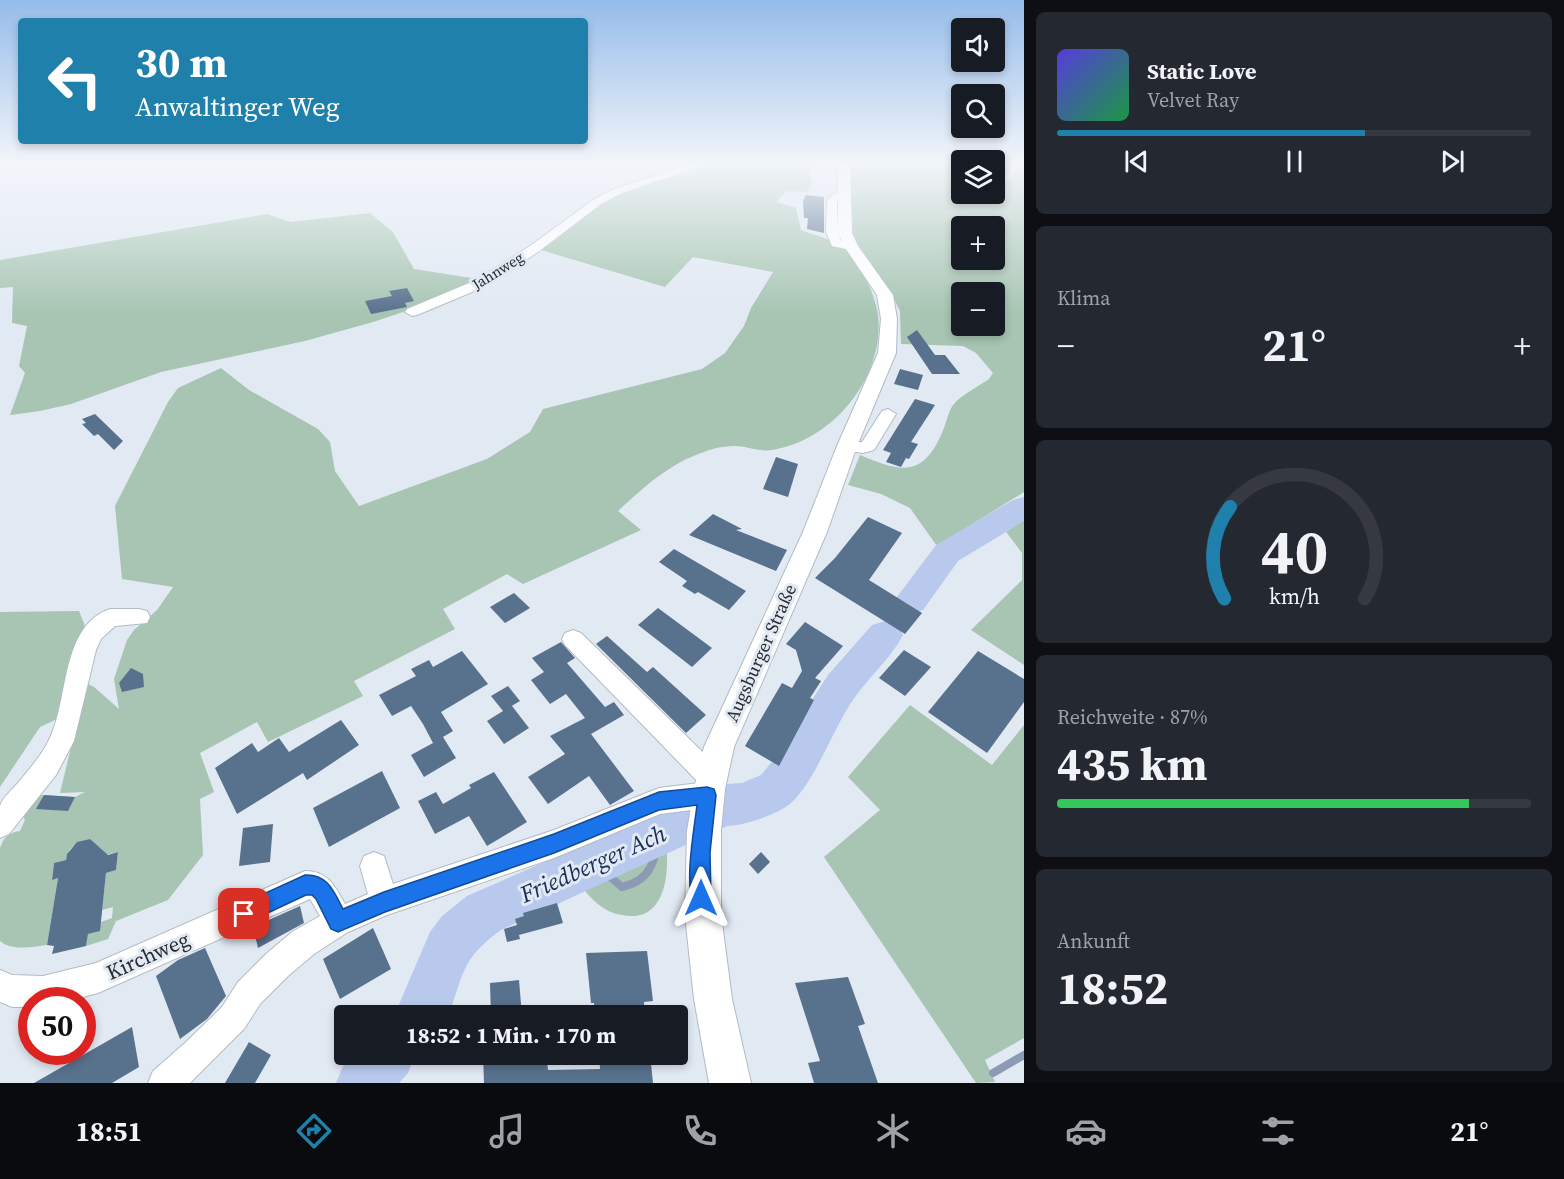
<!DOCTYPE html>
<html lang="de">
<head>
<meta charset="utf-8">
<style>
  :root { --surface:#171b24; --page:#242831; --text:#f1f3f6; --muted:#9ea1a6; --line:#363941; --accent:#1e80ab }
  body { margin:0; font-family:"Source Serif 4",serif; background:var(--page); color:var(--text); height:100vh; display:flex; flex-direction:column; font-size:22px; white-space:nowrap }
  * { box-sizing:border-box; margin:0 }
  p { font-size:20px; color:var(--muted) }
  .icon { flex:none; width:33px; height:33px; fill:none; stroke:currentColor; stroke-width:2; stroke-linecap:round; stroke-linejoin:round }
  .map { position:relative; flex:1; overflow:hidden }
  .side { display:flex; flex-direction:column; gap:12px; padding:12px; background:#0d0f14; width:540px }
  .side>* { flex:none }
  .hud { position:absolute; left:18px; top:18px; width:570px; height:126px; border-radius:6px; box-shadow:0 3px 9px #0003; background:#1e80ab; color:#fff; overflow:hidden }
  .buttons { position:absolute; left:951px; top:18px; display:grid; gap:12px }
  .buttons a { display:grid; place-items:center; width:54px; height:54px; border-radius:6px; background:var(--surface); box-shadow:0 3px 9px #0003; font-size:30px }
  .speed { position:absolute; left:18px; top:987px; display:flex; gap:12px; font-size:30px; font-weight:700; text-align:center }
  .speed>* { display:grid; place-content:center; width:78px; height:78px; border-radius:50%; background:var(--surface); box-shadow:0 3px 9px #0003; line-height:1 }
  .speed .limit { border:9px solid #d22; background:#fff; color:#111 }
  .pin { position:absolute; display:grid; place-items:center; width:51px; height:51px; color:#fff; margin:-26px; border-radius:12px; box-shadow:0 3px 9px #0006 }
  .me { position:absolute; width:66px; margin:-33px; rotate:0deg; stroke-linejoin:round; filter:drop-shadow(0 0 4px #0008) }
  .turn { display:flex; align-items:center; gap:21px; height:126px; padding:0 18px; font-size:27px }
  .turn .icon { width:78px; height:78px; stroke-width:2.5 }
  .turn b { display:block; font-size:42px; line-height:51px }
  .big { font-size:45px; font-weight:700; line-height:1.1 }
  .side .card { flex:1; display:flex; flex-direction:column; justify-content:center; gap:9px; min-width:0; padding:0 21px; border-radius:9px; background:var(--page) }
  .side .dial { align-items:center; gap:0 }
  .dial svg { height:156px; overflow:visible; fill:none; stroke:var(--line); stroke-width:7; stroke-linecap:round; text-anchor:middle }
  .dial text { fill:var(--text); stroke:none }
  .song { display:flex; align-items:center; gap:18px }
  .cover { width:72px; height:72px; border-radius:9px; background:linear-gradient(135deg,hsl(250 70% 55%),hsl(140 70% 35%)) }
  .played { height:6px; border-radius:3px; background:linear-gradient(90deg,var(--accent) 65%,var(--line) 65%) }
  .keys { display:flex; justify-content:space-around; direction:ltr }
  .heat { display:flex; justify-content:space-between; align-items:center; font-size:33px; direction:ltr }
  .charge { height:9px; border-radius:4px; background:linear-gradient(90deg,#34c759 87%,var(--line) 0) }
  .trip { position:absolute; left:334px; top:1005px; width:354px; height:60px; border-radius:6px; background:var(--surface); box-shadow:0 3px 9px #0003; font-weight:700; line-height:60px; text-align:center }
  .tab-bar { display:flex; height:96px; justify-content:space-around; align-items:center; background:#090b0e; color:var(--muted) }
  .tab-bar .icon { width:42px; height:42px }
  .tab-bar .on { color:var(--accent) }
  .tab-bar b { font-size:27px; color:var(--text) }
  main { display:flex; flex:1; min-height:0 }
  .map>svg:first-child { display:block }
</style>
</head>
<body>
<main>
<div class="map">
<svg width="1024" height="1083" viewBox="0 0 1024 1083">
  <rect width="100%" height="100%" fill="#e1e9f3"/>
  <!-- green -->
  <g fill="#a7c5b2" fill-rule="evenodd">
    <path d="M713 162H811V184L808 192 787 191 776 202 796 208 801 230C814 235 828 238 839 245 859 258 875 293 878 315 885 378 832 441 772 450 759 452 747 446 735 446 725 446 713 448 704 452 670 463 644 487 618 511L641 530 523 584 507 574 443 609 455 629 354 681 363 696 268 742 257 722 200 753 214 792 200 799 203 855 168 900 116 921 108 939 86 946 88 934 99 931 101 922 112 918 113 907 102 910 106 873 116 870 118 852 97 857 90 839C78 842 68 846 66 860L54 863 52 879 58 878 47 945C32 947 12 951 0 941V848C4 837 8 833 20 831L25 820 22 815 31 802 40 795 75 797 85 792 60 793 73 739 55 720 40 727 0 787V612L79 611 87 631 66 673 94 687 119 709 114 679 127 640 134 630 157 610 173 587 122 579 115 506 168 402 178 388 221 368 249 390 318 429 330 442 335 471 359 506 487 459 530 432 543 409 702 369 725 353 744 326 751 308 773 272 693 257 665 287 541 250 601 202 617 193Z"/>
    <path d="M850 162H933L961 169 962 194H994L995 164 1010 169 1004 179 1008 180 1024 163V492L937 546 910 508 881 494 848 485 860 455C903 473 924 478 944 428 947 421 949 408 955 403 959 397 982 384 989 379L993 373 976 353 963 346 901 344 900 311 890 291 857 246 853 232ZM962 226H994V260H962ZM962 292H994V326H962Z"/>
    <polygon points="370,213 393,232 414,269 478,279 436,301 373,322 305,341 161,372 71,404 40,411 10,415 25,373 19,366 27,326 12,323 13,287 0,288 0,260 267,214 291,222"/>
    <polygon points="1024,518 1024,665 971,630 1022,580 1022,553 1004,529"/>
    <polygon points="910,705 992,765 1024,725 1024,1038 985,1060 995,1082 976,1083 824,857 880,810 848,777"/>
    <path d="M664 835C671 862 669 919 629 916 619 915 610 913 602 907 590 899 582 887 574 876Z"/>
  </g>
  <g fill="none" stroke-linecap="round" stroke-linejoin="round">
    <!-- stream -->
    <g stroke="#8d9ab4" stroke-width="8">
      <path d="M595 864 622 887C651 880 654 863 659 836"/>
      <polyline points="993,1073 1024,1055"/>
    </g>
    <!-- river -->
    <g fill="#b8c9ed" fill-rule="evenodd">
      <polygon points="1024,497 1024,521 958,561 923,610 911,614 899,610 894,601 936,545 1013,500"/>
      <path d="M885 621 898 625 903 635C891 658 870 676 855 697 835 724 815 782 791 803 777 815 745 825 727 826L501 930C460 960 465 973 448 1016H394L430 932 442 916 467 896 710 790 725 784 742 783 761 775 775 758 828 675 872 625Z"/>
      <polygon points="352,1054 415,1054 408,1073 399,1083 336,1083 344,1064"/>
    </g>
  </g>
  <!-- building -->
  <g fill="#58718d">
    <polygon points="806,195 824,197 824,233 807,229 808,218 804,218 803,201"/>
    <polygon points="407,288 414,301 405,303 407,307 371,314 365,301 392,296 389,291"/>
    <polygon points="917,330 935,355 945,355 960,374 932,374 907,337"/>
    <polygon points="900,369 923,375 918,390 894,384"/>
    <polygon points="915,399 935,405 911,442 918,444 909,459 906,458 901,467 886,462 891,453 883,450"/>
    <polygon points="95,414 123,441 114,450 98,434 94,436 82,424 86,423 82,419"/>
    <polygon points="776,457 798,464 788,497 763,489"/>
    <polygon points="713,514 742,529 736,530 787,550 776,571 689,535"/>
    <polygon points="868,517 902,533 869,580 922,613 905,634 815,578 835,558"/>
    <polygon points="674,549 746,591 729,610 698,592 695,594 682,586 687,581 659,562"/>
    <polygon points="514,593 530,608 505,623 490,607"/>
    <polygon points="658,608 712,648 692,667 638,625"/>
    <polygon points="805,622 843,646 815,678 821,681 810,698 814,700 779,766 745,746 782,683 792,688 802,671 796,650 786,644"/>
    <polygon points="607,636 647,672 653,667 706,715 686,733 596,644"/>
    <polygon points="561,642 575,658 567,663 605,707 614,702 624,715 591,734 634,791 610,805 589,776 548,804 528,777 565,754 550,736 585,718 566,694 550,704 531,680 544,672 532,658"/>
    <polygon points="904,650 931,667 905,696 879,678"/>
    <polygon points="462,651 488,684 441,712 453,731 443,737 456,758 424,777 411,755 433,743 423,724 411,706 392,716 379,695 416,676 411,669 429,660 433,667"/>
    <polygon points="978,651 1024,679 1024,702 987,753 928,712"/>
    <polygon points="131,668 143,674 144,687 122,692 119,683"/>
    <polygon points="508,686 520,701 510,707 512,706 529,728 504,744 487,721 503,711 491,696"/>
    <polygon points="341,720 359,745 307,780 303,773 237,814 215,768 252,743 258,752 279,738 289,752"/>
    <polygon points="382,771 400,808 329,847 313,808"/>
    <polygon points="494,772 527,822 487,846 469,816 435,834 418,801 436,792 443,804 471,788 469,785"/>
    <polygon points="44,795 75,797 68,811 36,809"/>
    <polygon points="273,824 270,862 239,866 243,828"/>
    <polygon points="90,839 108,855 118,852 116,870 106,873 100,931 88,934 86,946 52,954 54,946 47,945 58,878 52,880 54,863 66,860 67,854 77,842"/>
    <polygon points="761,852 770,862 758,874 749,864"/>
    <polygon points="557,903 563,923 519,935 520,939 507,942 504,929 517,925 515,919 524,916 523,913"/>
    <polygon points="300,906 304,923 258,948 253,927"/>
    <polygon points="373,928 391,969 340,999 323,959"/>
    <polygon points="205,948 226,996 207,1019 180,1039 156,976 178,960"/>
    <polygon points="647,951 653,1001 644,1002 645,1016 595,1016 594,1003 591,1003 586,953"/>
    <polygon points="848,977 865,1024 858,1026 878,1083 814,1083 808,1063 820,1061 795,983"/>
    <polygon points="519,980 522,1016 491,1016 490,983"/>
    <polygon points="132,1027 139,1067 112,1083 34,1083"/>
    <polygon points="249,1042 271,1055 255,1083 225,1083"/>
    <polygon points="483,1054 546,1054 548,1070 600,1069 599,1054 650,1054 653,1083 484,1083"/>
  </g>
  <g fill="none" stroke-linecap="round" stroke-linejoin="round">
    <defs>
      <g id="minor">
        <polygon points="698,162 714,162 622,193 601,204 538,252 484,287 417,315 412,316 405,312 407,309 474,281 530,246 593,200 614,189"/>
        <polygon points="844,192 849,195 837,202 838,232 841,241 855,243 857,246 851,250 832,246 826,232 827,201 833,194"/>
        <polygon points="888,409 896,414 874,450 863,453 841,450 838,446 841,442 862,442 882,411"/>
        <path d="M110 609H139L147 611 150 617 147 623 115 626 101 639 96 650 74 741 56 775 9 834 0 838C0 828 0 815 0 806 2 798 12 790 17 784 31 767 46 751 53 730 68 693 63 625 110 609Z"/>
        <path d="M573 630 581 633 719 768 723 777 716 787 720 795 716 804 707 808 660 814 554 858 387 915 348 932 314 954 288 976 260 1004 244 1029 190 1083H148L153 1071 185 1043 222 1007 238 982 266 954 292 932 320 916 310 899 98 993 71 1000H32V1007H12L0 1002V970L12 975 43 976 96 963 305 871C328 871 335 886 345 904L368 894 360 866 364 856 374 852 384 856 393 884 554 830 659 788 699 783 565 645 562 639 565 633Z"/>
      </g>
      <polygon id="major" points="838,162 850,162 852,233 858,246 893,295 897,319 896,353 857,446 827,532 734,747 725,789 721,831 721,915 732,999 751,1083 709,1083 694,999 685,915 687,831 694,789 704,747 803,532 837,446 878,353 881,319 877,295 844,246 838,233"/>
    </defs>
    <!-- minor casing -->
    <use href="#minor" stroke="#b2bbc4" stroke-width="2"/>
    <!-- major casing -->
    <use href="#major" stroke="#b2bbc4" stroke-width="2"/>
    <!-- minor -->
    <use href="#minor" fill="#fff" fill-rule="evenodd"/>
    <!-- major -->
    <use href="#major" fill="#fff" fill-rule="evenodd"/>
  </g>
  <!-- sky -->
  <linearGradient id="sky" x2="0" y2="1"><stop stop-color="#95bcea"/><stop offset="0.52" stop-color="#f2f5fa"/><stop offset="1" stop-color="#f2f5fa" stop-opacity="0"/></linearGradient>
  <rect width="1024" height="314" fill="url(#sky)"/>
  <!-- route -->
  <path fill="#1a73e8" stroke="#114b97" stroke-width="1.5" d="M707 787 714 789 716 795 710 853 711 898 708 905 701 908 694 905C684 883 694 831 697 805L659 810 554 853 385 912 338 932 331 929 316 899 312 895H306L244 924 237 921 234 914 237 906 305 875C328 874 334 892 343 909L384 892 554 834 659 792Z"/>
  <g text-anchor="middle" stroke-width="6" stroke-linejoin="round" paint-order="stroke">
    <!-- far-street labels -->
    <g font-size="15" fill="#282b2f" stroke="#e1e9f3">
      <text transform="translate(498 271) rotate(-32)" y="5">Jahnweg</text>
    </g>
    <!-- street labels -->
    <g font-size="18" fill="#282b2f" stroke="#e1e9f3">
      <text transform="translate(761 653) rotate(-66)" y="6">Augsburger Straße</text>
    </g>
    <!-- near-street labels -->
    <g font-size="21" fill="#282b2f" stroke="#e1e9f3">
      <text transform="translate(148 956) rotate(-24)" y="7">Kirchweg</text>
    </g>
    <!-- near-water labels -->
    <g font-size="24" font-style="italic" fill="#1a2c59" stroke="#e1e9f3">
      <text transform="translate(593 864) rotate(-24)" y="8">Friedberger Ach</text>
    </g>
  </g>
</svg>
<div class="buttons">
<a><svg class="icon" aria-label="sound" viewBox="0 0 24 24"><path d="M4 9h4l5-4v14l-5-4H4zM17 9q2 3 0 6"/></svg></a>
<a><svg class="icon" aria-label="search" viewBox="0 0 24 24"><circle cx="10" cy="10" r="6"/><path d="M15 15l6 6"/></svg></a>
<a><svg class="icon" aria-label="layers" viewBox="0 0 24 24"><path d="M12 4l9 5-9 5-9-5zM3 14l9 5 9-5"/></svg></a>
<a>+</a>
<a>−</a>
</div>
<div class="speed"><div class="limit">50</div></div>
<div class="pin" style="left:244px;top:914px;background:#d93025"><svg class="icon" aria-label="arrive" viewBox="0 0 24 24"><path d="M6 21V4h12l-3 4 3 4H6"/></svg></div>
<svg class="me" style="left:701px;top:898px" viewBox="-20 -20 40 40"><path d="M0-17L14 15 0 8-14 15z" fill="#1a73e8" stroke="#fff" stroke-width="4"/></svg>
<div class="trip">18:52 · 1 Min. · 170 m</div>
<div class="hud">
<div class="turn"><svg class="icon" aria-label="left" viewBox="0 0 24 24"><path d="M17 20v-9H6M10 6l-5 5 5 5"/></svg><div><b>30 m</b>Anwaltinger Weg</div></div>
</div>
</div>
<section class="side">
<div class="card">
<div class="song"><i class="cover"></i><div><b>Static Love</b><p>Velvet Ray</p></div></div>
<div class="played"></div>
<div class="keys"><svg class="icon" aria-label="previous" viewBox="0 0 24 24"><path d="M18 5L8 12l10 7zM5 5v14"/></svg><svg class="icon" aria-label="pause" viewBox="0 0 24 24"><path d="M8 5v14M16 5v14"/></svg><svg class="icon" aria-label="next" viewBox="0 0 24 24"><path d="M6 5l10 7-10 7zM19 5v14"/></svg></div>
</div>
<div class="card"><p>Klima</p>
<div class="heat"><a>−</a><b class="big">21°</b><a>+</a></div>
</div>
<div class="card dial"><svg viewBox="0 0 100 80">
<path d="M14 69A42 42 0 1 1 86 69"/>
<path d="M14 69A42 42 0 0 1 17 22" stroke="#1e80ab"/>
<text x="50" y="56" font-size="32" font-weight="700">40</text>
<text x="50" y="72" font-size="11">km/h</text>
</svg></div>
<div class="card"><p>Reichweite · 87%</p><b class="big">435 km</b><div class="charge"></div></div>
<div class="card"><p>Ankunft</p><b class="big">18:52</b></div>
</section>
</main>
<nav class="tab-bar">
<b>18:51</b>
<svg class="icon on" aria-label="directions" viewBox="0 0 24 24"><path d="M12 3l9 9-9 9-9-9zM9 14v-3h6M13 9l2 2-2 2"/></svg>
<svg class="icon" aria-label="music" viewBox="0 0 24 24"><path d="M9 18V5l10-2v13"/><circle cx="6" cy="18" r="3"/><circle cx="16" cy="16" r="3"/></svg>
<svg class="icon" aria-label="phone" viewBox="0 0 24 24"><path d="M5 4h4l2 5-3 2q2 4 5 5l2-3 5 2v4C11 20 4 13 5 4z"/></svg>
<svg class="icon" aria-label="climate" viewBox="0 0 24 24"><path d="M12 3v18M4 7l16 10M4 17L20 7"/></svg>
<svg class="icon" aria-label="car" viewBox="0 0 24 24"><path d="M5 17H2v-5l4-1 3-4h7l3 4 3 1v5h-3M9 17h6M6 11h13"/><circle cx="7" cy="17" r="2"/><circle cx="17" cy="17" r="2"/></svg>
<svg class="icon" aria-label="filters" viewBox="0 0 24 24"><path d="M4 7h16M4 17h16"/><circle cx="9" cy="7" r="2"/><circle cx="15" cy="17" r="2"/></svg>
<b>21°</b>
</nav>
</body>
</html>
